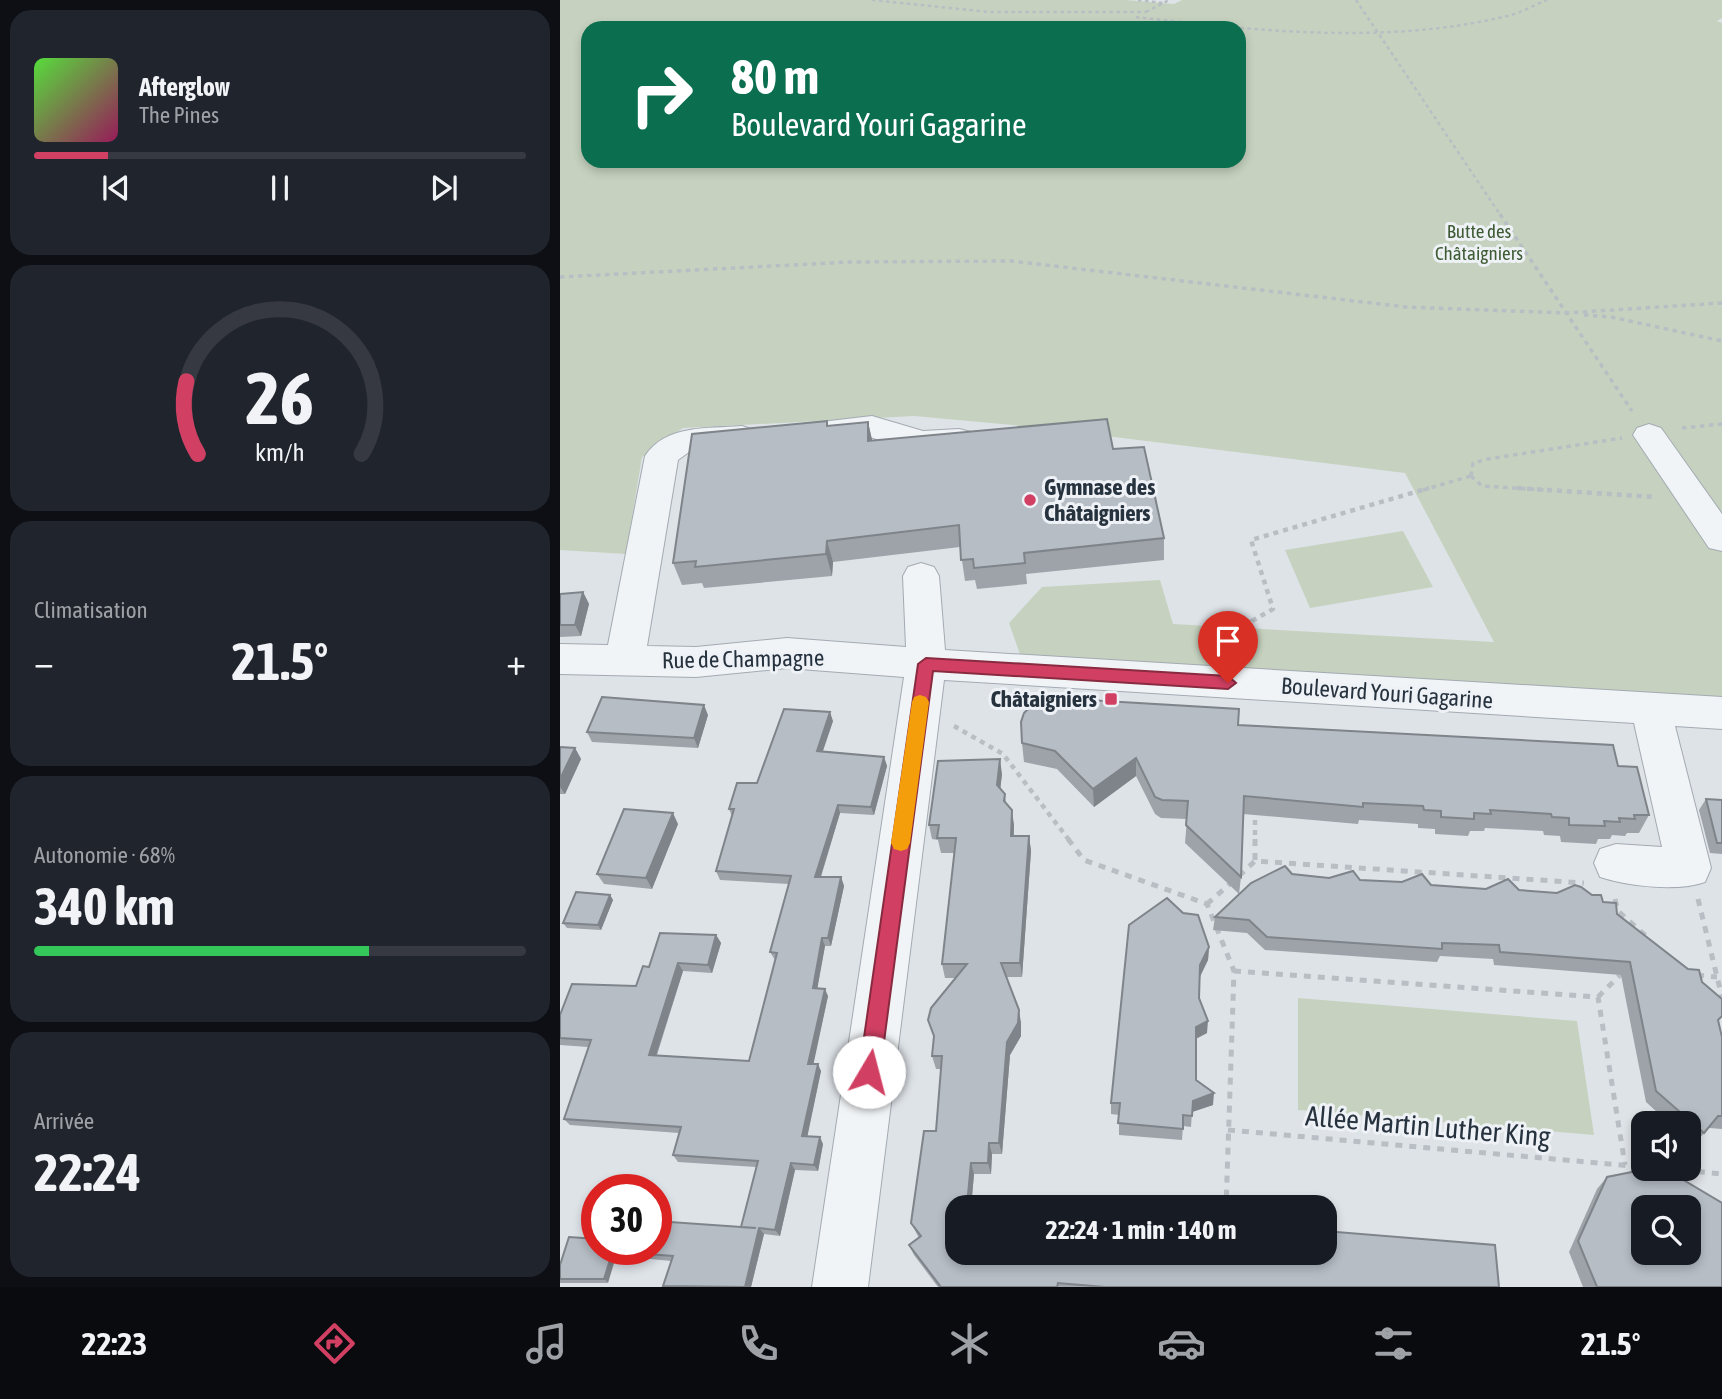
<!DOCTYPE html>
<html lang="fr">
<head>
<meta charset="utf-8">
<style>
  :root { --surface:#171b24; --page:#20242c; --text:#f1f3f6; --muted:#9ea1a6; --line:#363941; --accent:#d14063 }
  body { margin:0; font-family:"Asap Condensed",sans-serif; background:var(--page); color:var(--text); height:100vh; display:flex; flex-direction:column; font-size:26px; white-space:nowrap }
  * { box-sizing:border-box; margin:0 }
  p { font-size:23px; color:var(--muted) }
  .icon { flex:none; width:38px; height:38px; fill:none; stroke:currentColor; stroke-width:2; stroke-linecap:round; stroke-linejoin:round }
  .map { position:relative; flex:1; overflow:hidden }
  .side { display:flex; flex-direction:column; gap:10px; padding:10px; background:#0d0f14; width:560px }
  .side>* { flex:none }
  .banner { position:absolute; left:21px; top:21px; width:665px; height:147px; border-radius:21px; box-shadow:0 4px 10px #0003; background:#0b6e4f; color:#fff; overflow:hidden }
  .fabs { position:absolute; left:1071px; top:1111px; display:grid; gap:14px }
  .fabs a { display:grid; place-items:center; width:70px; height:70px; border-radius:14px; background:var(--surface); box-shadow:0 4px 10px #0003; font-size:35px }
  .speed { position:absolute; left:21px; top:1174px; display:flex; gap:14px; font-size:35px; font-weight:700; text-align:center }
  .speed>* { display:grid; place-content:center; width:91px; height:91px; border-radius:50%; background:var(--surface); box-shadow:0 4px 10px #0003; line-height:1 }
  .speed .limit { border:10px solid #d22; background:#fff; color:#111 }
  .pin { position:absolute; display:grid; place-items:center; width:60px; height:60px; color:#fff; margin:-72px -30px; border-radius:50% 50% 50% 0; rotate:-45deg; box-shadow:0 0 7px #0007 }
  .pin .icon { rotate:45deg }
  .me { position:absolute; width:77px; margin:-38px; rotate:8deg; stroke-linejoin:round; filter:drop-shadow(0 0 5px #0008) }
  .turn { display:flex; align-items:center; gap:24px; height:147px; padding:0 35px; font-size:32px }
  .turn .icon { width:91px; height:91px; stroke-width:2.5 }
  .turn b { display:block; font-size:49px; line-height:60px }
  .big { font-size:52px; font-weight:700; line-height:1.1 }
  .side .card { flex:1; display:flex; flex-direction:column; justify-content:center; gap:10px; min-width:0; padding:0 24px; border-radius:21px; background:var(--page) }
  .side .dial { align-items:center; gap:0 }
  .dial svg { height:182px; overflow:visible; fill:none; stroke:var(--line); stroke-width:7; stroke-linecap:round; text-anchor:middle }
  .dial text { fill:var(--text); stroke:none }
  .song { display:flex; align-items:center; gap:21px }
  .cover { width:84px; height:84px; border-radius:10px; background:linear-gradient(135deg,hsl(110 70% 55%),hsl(330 70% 35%)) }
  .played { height:7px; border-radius:4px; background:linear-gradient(90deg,var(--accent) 15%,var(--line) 15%) }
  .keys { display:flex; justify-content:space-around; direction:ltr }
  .heat { display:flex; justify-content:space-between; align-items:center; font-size:38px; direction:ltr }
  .charge { height:10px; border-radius:5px; background:linear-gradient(90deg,#34c759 68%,var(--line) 0) }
  .trip { position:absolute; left:385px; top:1195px; width:392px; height:70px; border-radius:21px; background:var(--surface); box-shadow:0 4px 10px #0003; font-weight:700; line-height:70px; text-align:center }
  .tab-bar { display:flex; height:112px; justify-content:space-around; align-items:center; background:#090b0e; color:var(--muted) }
  .tab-bar .icon { width:49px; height:49px }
  .tab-bar .selected { color:var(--accent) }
  .tab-bar b { font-size:32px; color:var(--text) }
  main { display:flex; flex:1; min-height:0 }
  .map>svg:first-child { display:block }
</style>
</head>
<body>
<main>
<section class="side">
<div class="card">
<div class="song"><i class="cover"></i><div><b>Afterglow</b><p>The Pines</p></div></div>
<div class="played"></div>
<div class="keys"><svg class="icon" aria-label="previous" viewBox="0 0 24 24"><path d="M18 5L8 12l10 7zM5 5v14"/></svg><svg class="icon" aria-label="pause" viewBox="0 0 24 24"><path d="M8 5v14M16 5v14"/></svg><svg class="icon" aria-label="next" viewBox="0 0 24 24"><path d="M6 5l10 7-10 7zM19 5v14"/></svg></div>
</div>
<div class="card dial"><svg viewBox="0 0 100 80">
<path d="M14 69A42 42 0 1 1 86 69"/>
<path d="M14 69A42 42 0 0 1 9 37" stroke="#d14063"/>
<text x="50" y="56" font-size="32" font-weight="700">26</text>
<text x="50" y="72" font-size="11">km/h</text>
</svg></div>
<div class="card"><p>Climatisation</p>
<div class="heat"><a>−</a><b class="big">21.5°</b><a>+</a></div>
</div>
<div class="card"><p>Autonomie · 68%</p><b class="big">340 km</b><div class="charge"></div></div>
<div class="card"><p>Arrivée</p><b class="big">22:24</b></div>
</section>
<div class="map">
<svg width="1162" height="1287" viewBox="0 0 1162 1287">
  <rect width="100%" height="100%" fill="#dee3e8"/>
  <!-- green -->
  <g fill="#c6d2bf" fill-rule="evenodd">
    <path d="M0 0H565L614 4 622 0H1162V18L1157 21 1162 23V701L461 657 449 623 482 587 600 580 613 624 934 642 845 473 473 427 354 416 123 428 82 457 66 554 0 550ZM28 28H679V161H28Z"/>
    <polygon points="843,531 873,587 750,608 725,550"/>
    <polygon points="738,998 1017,1021 1034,1135 738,1110"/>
  </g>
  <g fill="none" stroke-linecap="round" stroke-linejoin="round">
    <defs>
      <g id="minor">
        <polygon points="312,416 363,431 399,429 411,432 415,440 411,448 361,453 310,437 256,442 244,438 240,431 244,424"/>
        <polygon points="1089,424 1101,428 1162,514 1162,551 1149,548 1073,435 1077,428"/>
        <path d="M182 426 194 430 198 437 194 444 129 452 118 460 87 646 136 647 227 638 346 647 343 576 348 567 361 563 374 567 379 576 385 650 1162 697V729L1115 726 1151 868 1145 882C1118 892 1067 886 1040 877L1034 863 1040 849 1056 844 1102 847 1074 723 384 680 308 1287H252L344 677 227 668 136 677 0 674V644L48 645 85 456C106 424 148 429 182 426Z"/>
      </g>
    </defs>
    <!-- minor casing -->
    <use href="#minor" stroke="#a3aab2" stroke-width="2"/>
    <!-- path-far3 -->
    <g stroke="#b8bec3" stroke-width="2.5" stroke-dasharray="3.5 3.5" stroke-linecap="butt">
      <polyline points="312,0 429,12 586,12"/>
      <polyline points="578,0 603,3"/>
      <polyline points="796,0 941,216"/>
      <polyline points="586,12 609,0"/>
      <path d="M576 17C697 31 828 45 947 16 961 13 974 5 987 0"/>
    </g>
    <!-- path-far2 -->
    <g stroke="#b8bec3" stroke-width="3.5" stroke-dasharray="4.5 4.5" stroke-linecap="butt">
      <polyline points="940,214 1072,411"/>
      <polyline points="0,277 290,262 451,261 846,307 1006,313 1162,303"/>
      <polyline points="1024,315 1051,317 1162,341"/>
      <polyline points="1122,428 1162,424"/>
      <polyline points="911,476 913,463 928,459 1062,438"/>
      <polyline points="911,476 922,486 985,490"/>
      <polyline points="863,490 911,476"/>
    </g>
    <!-- path-far1 -->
    <g stroke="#b8bec3" stroke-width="4.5" stroke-dasharray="5 5" stroke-linecap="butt">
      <polyline points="957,488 1095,497"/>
      <polyline points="693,651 692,621 713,609 691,540 869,488"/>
      <polyline points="394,726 443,754 509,840"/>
      <polyline points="695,810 695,840"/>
    </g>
    <!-- path -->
    <g stroke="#b8bec3" stroke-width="5" stroke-dasharray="7 7" stroke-linecap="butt">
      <polyline points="508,839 524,860 647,904 674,971 666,1208"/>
      <polyline points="695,839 695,861"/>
      <polyline points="679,876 695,861 1024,883"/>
      <polyline points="1055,899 1058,911 1087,937"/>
      <polyline points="1138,899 1162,997"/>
      <polyline points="647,904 672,882"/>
      <polyline points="674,971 1038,997 1065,1165"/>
      <polyline points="1137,975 1157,977"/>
      <polyline points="1038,997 1064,971"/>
      <polyline points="668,1130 1083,1167"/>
      <polyline points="1110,1169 1162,1174"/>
    </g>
    <!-- minor -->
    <use href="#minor" fill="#f1f4f6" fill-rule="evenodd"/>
  </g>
  <!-- wall -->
  <g fill="#9da3a9">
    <polygon points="308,422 312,441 553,449 604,538 604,560 466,574 467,584 417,589 415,580 405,581 400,547 273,562 272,576 144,588 142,583 122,585 113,563 268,426"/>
    <polygon points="23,592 29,604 21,636 0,637 0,594"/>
    <polygon points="148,715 138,748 32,742 27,732"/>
    <polygon points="273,721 263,751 324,757 327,766 314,815 280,813 261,877 281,877 284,886 271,946 265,946 257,988 268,996 253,1064 261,1071 247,1136 263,1144 258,1171 235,1170 220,1236 204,1234 191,1287 104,1287 103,1286 111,1261 80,1258 74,1253 181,1227 196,1167 118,1162 113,1155 119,1133 10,1125 4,1119 28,1047 0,1045 0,1015 76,986 89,967 156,935 161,943 152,973 123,971 97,1055 189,1061 215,960 210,952 229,884 160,880 156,871 172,816 169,809"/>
    <polygon points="678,725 1058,766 1089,815 1079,833 1067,833 1065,836 1052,835 1050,839 1038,839 1036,844 1001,842 1000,836 984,835 983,831 925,828 924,831 910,831 908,836 875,834 875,829 858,828 858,824 799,820 798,824 683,814 681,877 679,894 732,874 769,878 926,889 959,890 1043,902 1142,982 1158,1023 1162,1037 1162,1129 1149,1128 1134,1144 1129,1140 1129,1124 1110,1124 1086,1102 1061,975 934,965 933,959 880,956 877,962 705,950 687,933 653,930 655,917 679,894 625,843 627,819 601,818 595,814 576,776 534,807 497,769 464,762 462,743"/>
    <polygon points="0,747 15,748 21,759 5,794 0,794"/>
    <polygon points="442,774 440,789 445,794 446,804 454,825 454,836 469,836 471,851 462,977 446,977 461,1023 461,1036 450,1055 442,1154 432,1154 431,1174 414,1174 411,1208 397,1208 397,1253 939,1287 378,1287 354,1255 349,1245 359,1238 351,1223 376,1131 381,1069 376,1069 372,1056 374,1038 368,1020 396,978 385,978 382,964 395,853 381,853 378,840 372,839 369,825"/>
    <polygon points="1146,799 1162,800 1162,854 1150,853 1139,810"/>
    <polygon points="118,824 92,889 44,884 37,874"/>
    <polygon points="50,895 53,900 41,930 7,928 3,923"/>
    <polygon points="649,947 648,960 639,977 639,998 647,1033 636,1039 636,1080 653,1105 632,1112 631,1127 623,1126 622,1140 559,1135 559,1115 551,1114 551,1103"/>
    <polygon points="1047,1177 1162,1287 1023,1287 1009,1252 1037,1189"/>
    <polygon points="9,1237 48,1283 0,1283 0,1265"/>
  </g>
  <!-- shaded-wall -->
  <g fill="#7f848a">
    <polygon points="308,422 313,444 308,441"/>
    <polygon points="267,541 273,562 272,576 266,554"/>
    <polygon points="23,592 29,604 21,636 15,625"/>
    <polygon points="144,705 148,715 138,748 134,738"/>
    <polygon points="270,712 273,721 260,759 257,751"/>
    <polygon points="15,748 21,759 5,794 0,787 0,779"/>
    <polygon points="324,757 327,766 314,815 311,807"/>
    <polygon points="576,758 576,776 534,807 533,789"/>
    <polygon points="440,759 442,774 439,800 437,785"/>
    <polygon points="278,805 280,813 258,885 255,877"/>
    <polygon points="452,810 454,825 453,851 451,836"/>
    <polygon points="113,813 118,824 92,889 86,878"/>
    <polygon points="469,836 471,851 462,977 460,963"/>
    <polygon points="281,877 284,886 271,946 268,938"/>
    <polygon points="50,895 53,900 41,930 38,925"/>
    <polygon points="156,935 161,943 152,973 148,965"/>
    <polygon points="262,938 265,946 256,996 253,988"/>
    <polygon points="649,947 648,960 639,979 640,965"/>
    <polygon points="118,963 123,971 94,1062 89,1055"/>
    <polygon points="265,989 268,996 252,1071 248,1064"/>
    <polygon points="459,1010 461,1023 461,1036 450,1055 442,1154 439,1143 447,1042"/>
    <polygon points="648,1021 647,1033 635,1039 636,1027"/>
    <polygon points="258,1064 261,1071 246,1143 242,1136"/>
    <polygon points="654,1093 653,1105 632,1112 633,1101"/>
    <polygon points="260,1137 263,1144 258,1171 254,1165"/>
    <polygon points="429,1143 432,1154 431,1174 428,1163"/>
    <polygon points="231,1163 235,1170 220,1236 215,1230"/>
    <polygon points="411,1163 414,1174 411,1208 408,1208 407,1205"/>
    <polygon points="199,1228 204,1234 191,1287 185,1287"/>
    <polygon points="53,1250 58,1250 48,1283 44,1279"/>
  </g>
  <!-- building -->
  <g fill="#b6bdc5" stroke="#7f848a" stroke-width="2" fill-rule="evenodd">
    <polygon points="547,419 553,449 584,447 604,538 464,553 465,563 414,568 413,559 401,560 399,525 267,541 266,554 135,567 136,561 113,563 132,434 267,421 267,426 308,422 308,441"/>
    <polygon points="23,592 15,625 0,625 0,594"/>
    <polygon points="42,697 144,705 134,738 27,732"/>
    <polygon points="494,698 679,709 678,725 1053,745 1058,766 1077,767 1089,815 1074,815 1075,819 1059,818 1060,822 1044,821 1045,826 1009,825 1009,818 992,817 991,814 930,810 931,814 914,813 914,819 881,817 881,811 864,810 863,806 803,803 803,807 684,796 681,877 626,825 628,801 602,800 595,797 576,758 533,789 495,751 462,743 461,722 464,713 472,705"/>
    <polygon points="224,709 270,712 257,751 324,757 311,807 278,805 255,877 281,877 268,938 262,938 253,988 265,989 248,1064 258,1064 242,1136 260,1137 254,1165 231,1163 215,1230 199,1228 185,1287 103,1286 113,1256 74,1253 74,1250 96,1250 96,1221 196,1228 181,1227 198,1161 113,1155 121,1127 4,1119 31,1040 0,1038 0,1015 12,984 76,986 83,966 89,967 100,933 156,935 148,965 118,963 89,1055 189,1061 217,953 210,952 231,876 156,871 174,809 169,809 177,783 197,783"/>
    <polygon points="0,747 15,748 0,779"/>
    <polygon points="440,759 437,785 445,794 444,801 452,810 451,836 469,836 460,963 441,963 459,1010 458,1023 447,1042 439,1143 429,1143 428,1163 411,1163 407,1205 410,1208 397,1208 397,1253 765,1253 765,1231 935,1245 939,1287 545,1287 498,1283 497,1287 381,1287 349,1245 361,1236 351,1223 364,1131 376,1131 382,1056 372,1056 374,1036 368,1020 371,1008 407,964 382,964 396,838 377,838 379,825 369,825 378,761"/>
    <polygon points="1146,799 1162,800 1162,843 1157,843"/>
    <polygon points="64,809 113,813 86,878 37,874"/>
    <polygon points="725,866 732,874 769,878 793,871 800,880 842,882 862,874 871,885 926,889 948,879 959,890 997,893 1015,885 1021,887 1032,895 1041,895 1043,902 1056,903 1057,914 1128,969 1139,970 1142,982 1162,999 1162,1016 1158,1020 1162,1037 1162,1116 1158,1116 1144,1133 1096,1091 1070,962 940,952 939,945 882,943 882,949 707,937 689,920 655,917 691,883"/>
    <polygon points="16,892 50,895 38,925 3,923"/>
    <polygon points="607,898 623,913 638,915 649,947 640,965 639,998 648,1021 636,1027 636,1080 654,1093 633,1101 632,1116 623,1115 623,1129 558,1123 560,1103 551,1103 569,925"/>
    <path d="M1087 1169H1105L1162 1203V1287H1037L1018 1241 1047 1177ZM1083 1208H1129V1253H1083Z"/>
    <polygon points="9,1237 37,1239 37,1250 53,1250 44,1279 0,1279 0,1265"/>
  </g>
  <!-- route -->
  <polygon fill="#d14063" stroke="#882a40" stroke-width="2" points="366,658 668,676 676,683 668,689 373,671 320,1072 317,1079 309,1082 302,1079 299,1072 358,664"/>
  <!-- slow -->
  <polygon fill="#f59e0b" points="360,695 366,697 369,702 350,843 347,849 341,851 334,849 331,843 352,702 354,697"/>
  <!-- markers -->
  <g fill="#d14063" stroke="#eef2f6" stroke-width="2.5">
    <circle cx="470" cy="500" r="7"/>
    <rect x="544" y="692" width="14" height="14" rx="3.5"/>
  </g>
  <g text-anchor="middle" stroke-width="6" stroke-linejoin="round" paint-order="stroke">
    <!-- far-park labels -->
    <g font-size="19" fill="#3f5b34" stroke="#eef2f6">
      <text x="919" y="238">Butte des<tspan x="919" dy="22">Châtaigniers</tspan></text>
    </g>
    <!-- poi labels -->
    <g font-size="23" font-weight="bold" fill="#27323f" stroke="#eef2f6" text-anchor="start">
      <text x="484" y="495">Gymnase des<tspan x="484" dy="26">Châtaigniers</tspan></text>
      <text x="537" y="707" text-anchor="end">Châtaigniers</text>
    </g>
    <!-- street labels -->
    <g font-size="23" fill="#27323f" stroke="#eef2f6">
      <text transform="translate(183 659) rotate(-1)" y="8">Rue de Champagne</text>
      <text transform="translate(827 693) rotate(4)" y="8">Boulevard Youri Gagarine</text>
    </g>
    <!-- near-street labels -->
    <g font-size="28" fill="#27323f" stroke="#eef2f6">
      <text transform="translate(868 1126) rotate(5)" y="10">Allée Martin Luther King</text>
    </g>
  </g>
</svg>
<div class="fabs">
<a><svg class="icon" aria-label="sound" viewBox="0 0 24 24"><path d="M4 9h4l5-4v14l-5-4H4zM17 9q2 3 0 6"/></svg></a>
<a><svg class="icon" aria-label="search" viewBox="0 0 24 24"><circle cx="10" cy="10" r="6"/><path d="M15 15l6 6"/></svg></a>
</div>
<div class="speed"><div class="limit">30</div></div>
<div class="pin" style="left:668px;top:683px;background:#d93025"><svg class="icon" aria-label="arrive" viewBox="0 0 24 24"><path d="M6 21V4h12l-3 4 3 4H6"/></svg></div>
<svg class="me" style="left:309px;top:1072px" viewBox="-20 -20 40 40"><circle r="19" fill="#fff"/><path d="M0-13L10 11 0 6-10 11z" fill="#d14063"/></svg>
<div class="trip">22:24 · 1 min · 140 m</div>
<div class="banner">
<div class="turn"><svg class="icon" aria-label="right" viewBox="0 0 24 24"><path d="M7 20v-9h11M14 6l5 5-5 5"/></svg><div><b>80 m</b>Boulevard Youri Gagarine</div></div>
</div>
</div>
</main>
<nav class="tab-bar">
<b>22:23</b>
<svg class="icon selected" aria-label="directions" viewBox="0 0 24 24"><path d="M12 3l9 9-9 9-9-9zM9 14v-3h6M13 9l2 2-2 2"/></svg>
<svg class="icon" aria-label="music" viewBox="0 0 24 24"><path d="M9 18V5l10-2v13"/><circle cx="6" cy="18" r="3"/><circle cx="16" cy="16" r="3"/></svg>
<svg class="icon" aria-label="phone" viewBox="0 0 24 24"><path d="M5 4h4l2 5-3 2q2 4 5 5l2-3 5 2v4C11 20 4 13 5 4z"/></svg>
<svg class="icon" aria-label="climate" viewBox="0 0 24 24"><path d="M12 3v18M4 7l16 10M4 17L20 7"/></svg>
<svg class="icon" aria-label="car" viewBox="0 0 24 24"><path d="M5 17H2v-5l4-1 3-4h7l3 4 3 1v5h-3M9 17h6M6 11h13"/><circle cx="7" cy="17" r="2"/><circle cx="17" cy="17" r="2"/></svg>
<svg class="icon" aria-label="filters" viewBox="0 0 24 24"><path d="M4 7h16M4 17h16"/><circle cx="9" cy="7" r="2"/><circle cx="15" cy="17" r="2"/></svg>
<b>21.5°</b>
</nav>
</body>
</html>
